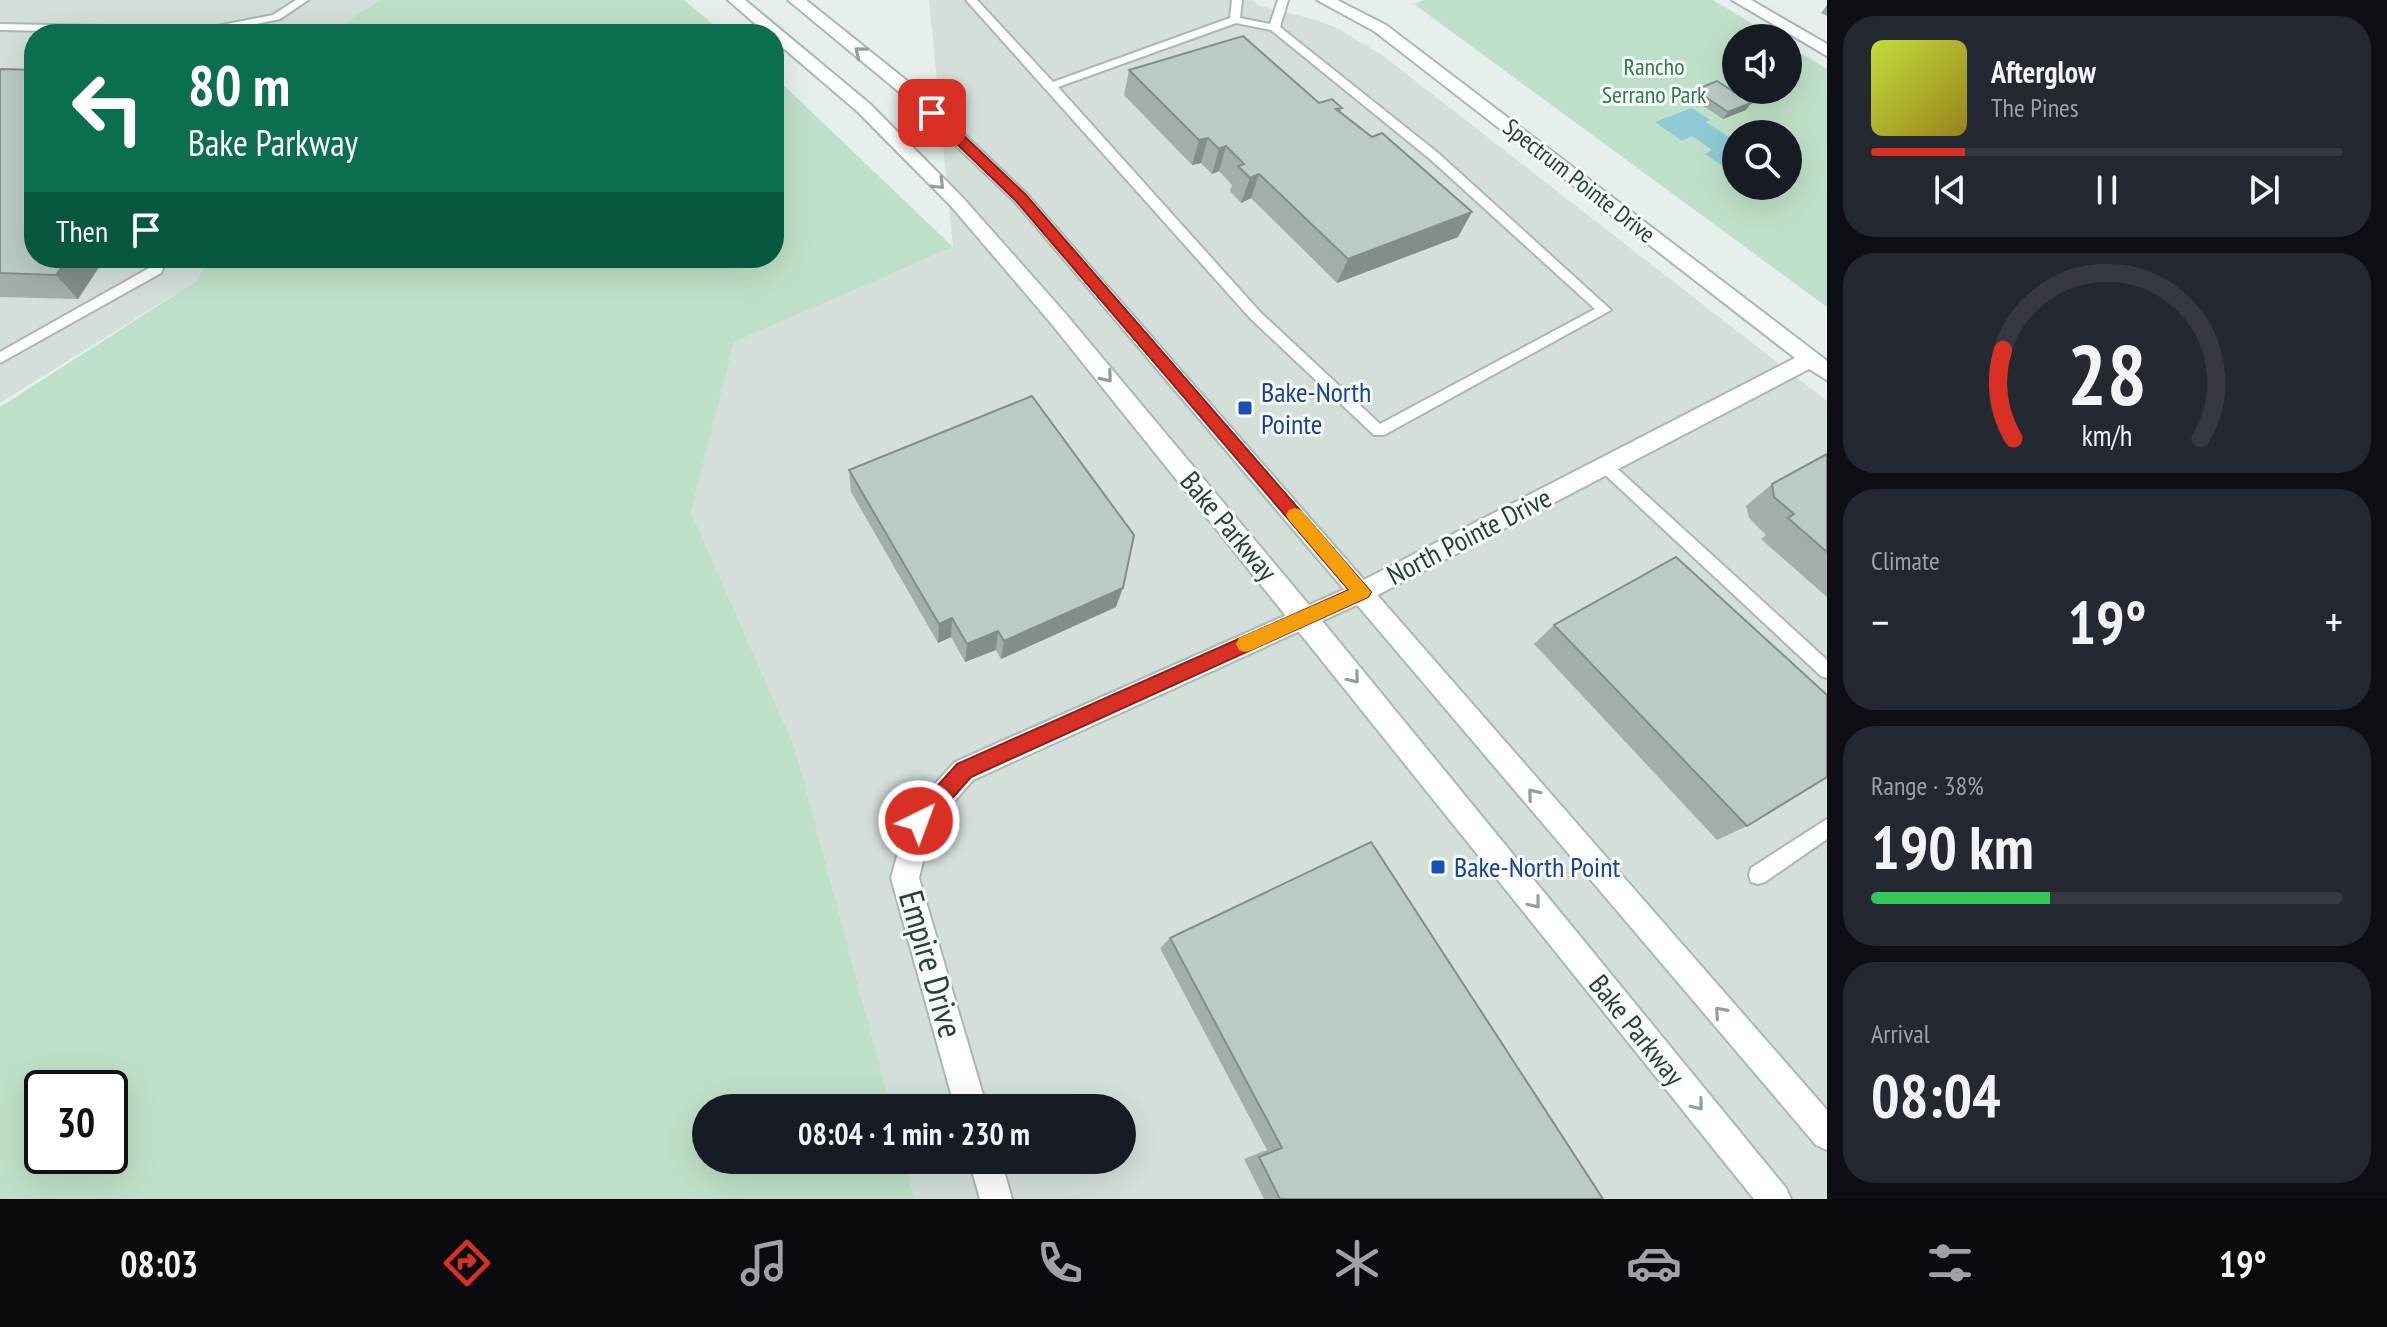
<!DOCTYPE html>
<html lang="en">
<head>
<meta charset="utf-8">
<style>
  :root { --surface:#171b24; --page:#242831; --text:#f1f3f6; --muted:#9ea1a6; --line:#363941; --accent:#d93025 }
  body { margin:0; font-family:"PT Sans Narrow",sans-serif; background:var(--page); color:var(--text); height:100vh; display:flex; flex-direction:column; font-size:30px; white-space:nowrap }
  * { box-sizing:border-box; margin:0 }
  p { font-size:26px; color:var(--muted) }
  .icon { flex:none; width:44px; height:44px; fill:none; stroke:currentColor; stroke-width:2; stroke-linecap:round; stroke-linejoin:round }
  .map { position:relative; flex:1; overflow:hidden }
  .sheet { display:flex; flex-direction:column; gap:16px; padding:16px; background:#0d0f14; width:560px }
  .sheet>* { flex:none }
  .hud { position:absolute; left:24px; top:24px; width:760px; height:244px; border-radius:32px; box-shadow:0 8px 32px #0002; background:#0b6e4f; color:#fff; overflow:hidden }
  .tools { position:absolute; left:1722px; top:24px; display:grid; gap:16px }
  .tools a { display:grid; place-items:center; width:80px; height:80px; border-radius:50%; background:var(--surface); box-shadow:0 8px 32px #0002; font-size:40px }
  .speed { position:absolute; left:24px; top:1070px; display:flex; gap:16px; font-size:40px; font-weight:700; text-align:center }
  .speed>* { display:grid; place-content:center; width:104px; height:104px; border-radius:50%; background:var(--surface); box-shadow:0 8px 32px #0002; line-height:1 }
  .speed .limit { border:4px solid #111; border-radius:12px; background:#fff; color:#111 }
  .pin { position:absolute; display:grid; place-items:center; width:68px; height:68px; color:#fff; margin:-34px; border-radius:16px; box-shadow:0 4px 12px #0006 }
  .me { position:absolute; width:88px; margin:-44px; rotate:42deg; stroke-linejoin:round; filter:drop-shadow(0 0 6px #0008) }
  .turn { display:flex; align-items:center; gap:28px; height:168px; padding:0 32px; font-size:36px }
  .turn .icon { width:104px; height:104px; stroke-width:2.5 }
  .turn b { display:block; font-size:56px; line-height:68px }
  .then { display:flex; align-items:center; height:76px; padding:0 32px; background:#0003; gap:16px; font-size:30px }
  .big { font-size:60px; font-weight:700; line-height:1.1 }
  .sheet .widget { flex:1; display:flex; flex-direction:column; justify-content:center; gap:12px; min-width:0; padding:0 28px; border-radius:32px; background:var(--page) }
  .sheet .dial { align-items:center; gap:0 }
  .dial svg { height:208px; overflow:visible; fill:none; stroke:var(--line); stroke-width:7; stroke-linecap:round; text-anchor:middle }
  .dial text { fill:var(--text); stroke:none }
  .song { display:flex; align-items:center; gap:24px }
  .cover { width:96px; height:96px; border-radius:12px; background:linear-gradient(135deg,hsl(70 70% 55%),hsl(50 70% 35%)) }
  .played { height:8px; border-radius:4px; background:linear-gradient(90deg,var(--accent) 20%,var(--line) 20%) }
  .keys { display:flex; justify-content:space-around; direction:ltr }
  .heat { display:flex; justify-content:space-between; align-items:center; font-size:44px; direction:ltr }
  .charge { height:12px; border-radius:6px; background:linear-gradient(90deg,#34c759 38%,var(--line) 0) }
  .trip { position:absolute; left:692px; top:1094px; width:444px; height:80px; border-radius:40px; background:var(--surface); box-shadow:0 8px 32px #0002; font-weight:700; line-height:80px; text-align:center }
  .menu { display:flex; height:128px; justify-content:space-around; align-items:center; background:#090b0e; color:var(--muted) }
  .menu .icon { width:56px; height:56px }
  .menu .selected { color:var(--accent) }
  .menu b { font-size:36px; color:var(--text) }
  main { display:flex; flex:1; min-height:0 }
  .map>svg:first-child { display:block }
</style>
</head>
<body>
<main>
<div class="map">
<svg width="1827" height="1199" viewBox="0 0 1827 1199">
  <rect width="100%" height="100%" fill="#e6efeb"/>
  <!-- built -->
  <g fill="#d4dfda">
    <polygon points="0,0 379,0 330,34 34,34 34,258 206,258 198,280 0,403"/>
    <polygon points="929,0 1252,0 1260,6 1313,19 1337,28 1382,55 1827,401 1827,1199 915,1199 904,1160 1122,1160 1122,1108 891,1108 795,748 691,512 734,341 953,247"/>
  </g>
  <!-- green -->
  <g fill="#bfe0c8" fill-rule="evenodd">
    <polygon points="379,0 684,0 725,34 330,34"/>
    <path d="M1424 0H1713L1776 38H1736V90H1788V45L1827 69V307L1414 4ZM1736 134H1788V186H1736Z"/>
    <path d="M774 76 953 247 734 342 691 512 795 748 891 1108H706V1160H904L915 1199H0V407L198 280 206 258H774ZM110 1088V1156H42V1088Z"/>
  </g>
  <!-- water -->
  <polygon fill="#8ec9d4" points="1692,108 1710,120 1706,122 1736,142 1736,164 1726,168 1705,154 1712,150 1692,136 1682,141 1655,122"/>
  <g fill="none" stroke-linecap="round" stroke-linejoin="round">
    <defs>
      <g id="lane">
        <polygon points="296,0 308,0 280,19 208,34 0,30 0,24 207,28 273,15"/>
        <path d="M966 0H977L1053 82 1230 18 1232 0H1242L1240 18 1270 24 1278 0H1288L1280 27 1438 153 1611 310 1384 435H1374L1250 318ZM1236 23 1271 30 1430 159 1595 309 1380 424 1260 312 1058 87Z"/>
        <polygon points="155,258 167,258 161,273 0,363 0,352 151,267"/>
        <polygon points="1605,460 1610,462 1827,660 1827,678 1821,676 1600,470 1598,466"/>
        <polygon points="1827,819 1827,839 1765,882 1758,884 1751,882 1749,875 1751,868"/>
      </g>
      <g id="street">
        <polygon points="1317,0 1337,0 1386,25 1818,354 1827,361 1827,380 1809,369 1370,599 973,780 931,828 919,878 987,1108 955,1108 891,878 909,812 955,762 1354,585 1795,358 1374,31"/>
        <polygon points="1732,0 1751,0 1827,44 1827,56"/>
        <polygon points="969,1160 1001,1160 1012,1199 980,1199"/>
      </g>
      <g id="secondary">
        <polygon points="728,0 745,0 870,104 963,198 1064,312 1314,611 1786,1188 1791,1199 1754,1199 1050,322 951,206 858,112 774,40 774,34 767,34"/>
        <polygon points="788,0 806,0 916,88 1027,194 1827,1110 1827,1150 1816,1145 1015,202 904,96"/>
      </g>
    </defs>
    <!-- lane casing -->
    <use href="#lane" stroke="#a8b8b2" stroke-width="4"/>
    <!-- street casing -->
    <use href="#street" stroke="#a8b8b2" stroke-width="4"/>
    <!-- secondary casing -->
    <use href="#secondary" stroke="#a4bbb3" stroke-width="4"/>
    <!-- lane -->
    <use href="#lane" fill="#fff" fill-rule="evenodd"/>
    <!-- street -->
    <use href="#street" fill="#fff" fill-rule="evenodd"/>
    <!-- secondary -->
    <use href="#secondary" fill="#fff" fill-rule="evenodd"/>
  </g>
  <!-- wall -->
  <g fill="#a1aea9">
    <polygon points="1827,5 1827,16 1821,13"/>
    <polygon points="0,69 105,258 78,299 0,297"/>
    <polygon points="1129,70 1342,108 1340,112 1458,237 1337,283 1251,198 1241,203 1230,191 1232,185 1219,171 1212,174 1201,163 1192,165 1124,95"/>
    <polygon points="1695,90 1751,103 1746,110 1723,119 1690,97"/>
    <polygon points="1827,454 1827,597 1761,539 1766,535 1749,518 1746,506 1772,484"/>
    <polygon points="849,470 1116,607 1001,659 996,650 965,662 951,637 938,643 851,492"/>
    <polygon points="1554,625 1747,826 1717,840 1534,644"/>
    <polygon points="1170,938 1603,1199 1264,1199 1244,1159 1267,1150 1160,948"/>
  </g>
  <!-- shaded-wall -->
  <g fill="#838d89">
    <polygon points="1751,103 1746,110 1723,119 1728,112"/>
    <polygon points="1208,138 1201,163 1192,165 1199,140"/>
    <polygon points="1226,146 1219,171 1212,174 1219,149"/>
    <polygon points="1259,174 1251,198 1241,203 1250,178"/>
    <polygon points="1472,212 1458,237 1337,283 1348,259"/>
    <polygon points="68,258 105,258 78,299 56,275"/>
    <polygon points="1123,588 1116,607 1001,659 1004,641"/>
    <polygon points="952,618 951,637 938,643 939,624"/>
    <polygon points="998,631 996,650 965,662 967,644"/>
  </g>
  <!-- building -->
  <g fill="#bbcac4" stroke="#838d89" stroke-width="2">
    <polygon points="1243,36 1319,103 1332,99 1342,108 1336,109 1372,137 1382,133 1472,212 1348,259 1259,174 1250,178 1238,166 1244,164 1226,146 1219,149 1208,138 1199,140 1129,70"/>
    <polygon points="0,69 34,70 34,258 68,258 56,275 0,273"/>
    <polygon points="1717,81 1751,103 1728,112 1695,90"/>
    <polygon points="1032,396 1134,535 1123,588 1004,641 998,631 967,644 952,618 939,624 849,470"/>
    <polygon points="1827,454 1827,552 1788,518 1794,514 1774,497 1772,484"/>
    <polygon points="1676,557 1827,695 1827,777 1747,826 1554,625"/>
    <polygon points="1371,842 1603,1199 1280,1199 1259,1157 1282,1148 1170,938"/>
  </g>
  <!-- one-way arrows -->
  <defs><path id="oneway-chevron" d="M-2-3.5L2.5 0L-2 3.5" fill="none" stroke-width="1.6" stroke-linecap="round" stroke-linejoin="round" transform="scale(2)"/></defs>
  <g stroke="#92a09c">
    <use href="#oneway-chevron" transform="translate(860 52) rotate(-141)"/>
    <use href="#oneway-chevron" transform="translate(939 184) rotate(45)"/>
    <use href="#oneway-chevron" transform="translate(1107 377) rotate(50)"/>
    <use href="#oneway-chevron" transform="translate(1354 678) rotate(51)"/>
    <use href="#oneway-chevron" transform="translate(1533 794) rotate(-130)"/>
    <use href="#oneway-chevron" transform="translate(1535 903) rotate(51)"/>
    <use href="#oneway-chevron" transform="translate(1720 1012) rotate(-131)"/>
    <use href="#oneway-chevron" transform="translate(1698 1105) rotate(51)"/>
  </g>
  <!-- route -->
  <polygon fill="#d93025" stroke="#8d1f18" stroke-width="2" points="928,110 937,110 1026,195 1371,592 1368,597 971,777 926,828 919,831 912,828 909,821 912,814 957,764 1349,590 1016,201 928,116"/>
  <!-- slow -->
  <polygon fill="#f59e0b" points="1295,508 1301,510 1371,592 1368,597 1252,650 1246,652 1239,650 1236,644 1239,638 1349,590 1289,520 1286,515 1289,510"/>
  <!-- markers -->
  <g fill="#1a4fb4" stroke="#f7fbf9" stroke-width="3">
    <rect x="1237" y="400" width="16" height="16" rx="4"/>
    <rect x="1430" y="859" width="16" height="16" rx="4"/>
  </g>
  <g text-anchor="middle" stroke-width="6" stroke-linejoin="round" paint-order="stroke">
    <!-- far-park labels -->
    <g font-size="24" fill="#2d7a4b" stroke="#f7fbf9">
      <text x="1654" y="75">Rancho<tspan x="1654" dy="28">Serrano Park</tspan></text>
    </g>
    <!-- far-street labels -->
    <g font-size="24" fill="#24423a" stroke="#f7fbf9">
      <text transform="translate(1579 181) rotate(38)" y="8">Spectrum Pointe Drive</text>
    </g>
    <!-- transit labels -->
    <g font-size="28" fill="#164399" stroke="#f7fbf9" text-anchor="start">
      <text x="1261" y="402">Bake-North<tspan x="1261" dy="32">Pointe</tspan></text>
      <text x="1454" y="877">Bake-North Point</text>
    </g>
    <!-- street labels -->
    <g font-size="28" fill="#24423a" stroke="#f7fbf9">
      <text transform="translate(1229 526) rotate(50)" y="10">Bake Parkway</text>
      <text transform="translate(1469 536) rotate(-27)" y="10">North Pointe Drive</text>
      <text transform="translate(1637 1030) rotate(51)" y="10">Bake Parkway</text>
    </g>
    <!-- near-street labels -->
    <g font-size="34" fill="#24423a" stroke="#f7fbf9">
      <text transform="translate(931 964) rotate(74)" y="12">Empire Drive</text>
    </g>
  </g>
</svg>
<div class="tools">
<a><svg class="icon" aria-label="sound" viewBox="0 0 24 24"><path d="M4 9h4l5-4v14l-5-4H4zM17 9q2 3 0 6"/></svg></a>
<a><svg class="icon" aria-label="search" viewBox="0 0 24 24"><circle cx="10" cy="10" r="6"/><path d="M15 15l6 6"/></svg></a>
</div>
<div class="speed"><div class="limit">30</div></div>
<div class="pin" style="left:932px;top:113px;background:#d93025"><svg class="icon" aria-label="arrive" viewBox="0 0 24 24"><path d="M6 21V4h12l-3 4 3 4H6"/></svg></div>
<svg class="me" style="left:919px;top:821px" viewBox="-20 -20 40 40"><circle r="17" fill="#d93025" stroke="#fff" stroke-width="3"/><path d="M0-11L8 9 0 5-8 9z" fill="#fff"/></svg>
<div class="trip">08:04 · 1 min · 230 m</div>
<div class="hud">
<div class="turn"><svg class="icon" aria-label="left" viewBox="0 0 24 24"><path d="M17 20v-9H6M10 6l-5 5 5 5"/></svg><div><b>80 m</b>Bake Parkway</div></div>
<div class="then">Then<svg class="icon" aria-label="arrive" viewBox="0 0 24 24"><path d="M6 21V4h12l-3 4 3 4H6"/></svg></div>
</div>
</div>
<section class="sheet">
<div class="widget">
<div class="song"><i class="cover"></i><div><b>Afterglow</b><p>The Pines</p></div></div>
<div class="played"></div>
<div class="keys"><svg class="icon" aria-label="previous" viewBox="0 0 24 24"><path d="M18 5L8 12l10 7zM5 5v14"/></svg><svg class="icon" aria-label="pause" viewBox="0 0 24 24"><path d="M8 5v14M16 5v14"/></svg><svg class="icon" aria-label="next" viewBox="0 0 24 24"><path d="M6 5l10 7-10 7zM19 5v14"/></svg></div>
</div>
<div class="widget dial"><svg viewBox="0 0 100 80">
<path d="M14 69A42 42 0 1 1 86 69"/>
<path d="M14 69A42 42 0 0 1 10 35" stroke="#d93025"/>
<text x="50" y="56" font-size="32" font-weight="700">28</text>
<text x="50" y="72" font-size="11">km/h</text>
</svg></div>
<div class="widget"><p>Climate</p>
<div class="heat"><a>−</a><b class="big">19°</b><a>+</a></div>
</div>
<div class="widget"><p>Range · 38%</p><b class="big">190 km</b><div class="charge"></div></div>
<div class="widget"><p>Arrival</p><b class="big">08:04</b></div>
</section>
</main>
<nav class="menu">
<b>08:03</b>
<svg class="icon selected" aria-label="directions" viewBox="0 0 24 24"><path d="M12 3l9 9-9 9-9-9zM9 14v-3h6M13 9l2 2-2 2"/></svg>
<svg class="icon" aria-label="music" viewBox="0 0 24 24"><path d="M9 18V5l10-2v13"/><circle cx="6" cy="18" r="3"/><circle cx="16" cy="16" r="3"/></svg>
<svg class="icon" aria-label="phone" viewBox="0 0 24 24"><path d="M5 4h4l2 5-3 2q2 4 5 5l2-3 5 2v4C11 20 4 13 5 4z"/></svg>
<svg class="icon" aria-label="climate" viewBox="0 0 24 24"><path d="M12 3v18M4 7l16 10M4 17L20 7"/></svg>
<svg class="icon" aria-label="car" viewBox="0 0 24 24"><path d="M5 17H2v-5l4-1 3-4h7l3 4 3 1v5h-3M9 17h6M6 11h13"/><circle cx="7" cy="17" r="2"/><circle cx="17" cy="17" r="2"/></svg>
<svg class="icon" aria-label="filters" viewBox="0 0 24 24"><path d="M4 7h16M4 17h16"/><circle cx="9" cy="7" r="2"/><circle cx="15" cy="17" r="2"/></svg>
<b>19°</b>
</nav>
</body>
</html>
